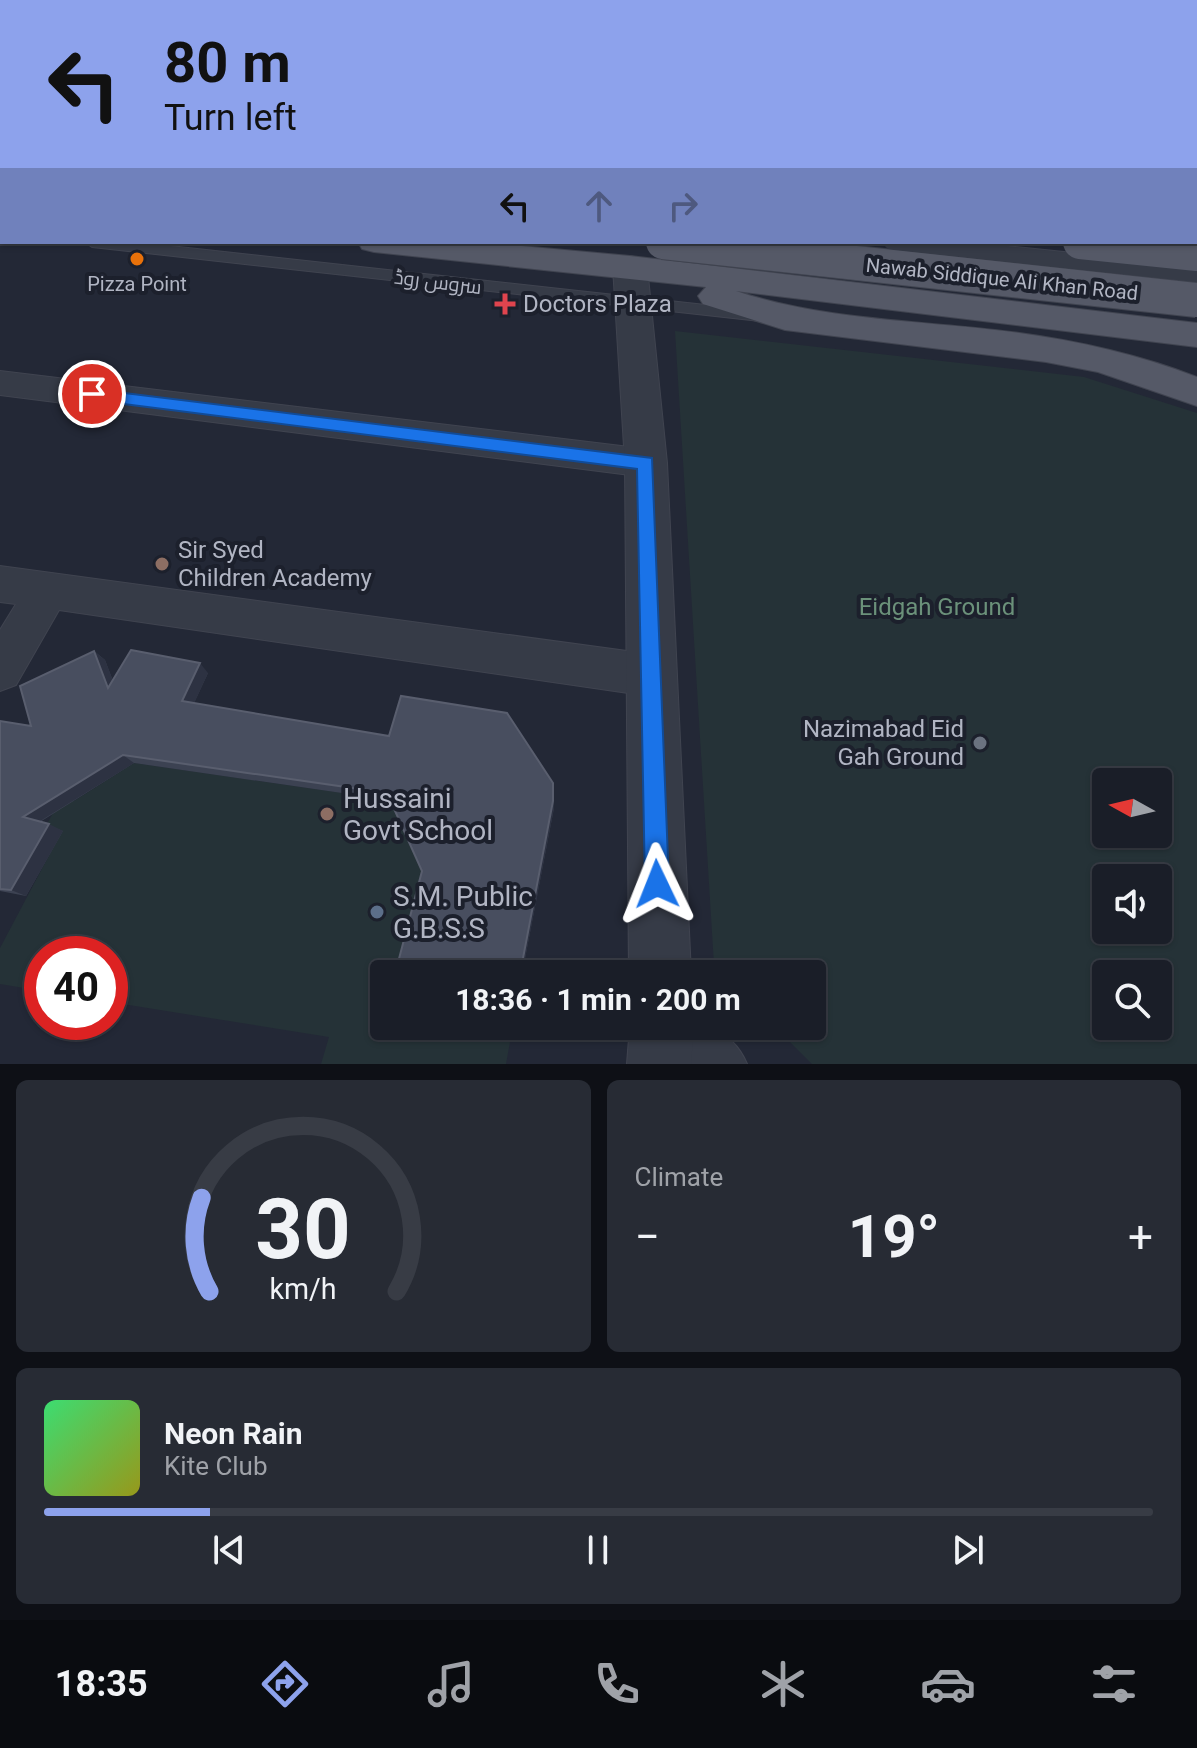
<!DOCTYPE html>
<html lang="en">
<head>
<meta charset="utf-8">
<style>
  :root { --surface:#1a1e28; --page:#272b34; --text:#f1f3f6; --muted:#9fa2a8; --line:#383c45; --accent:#8da2ec }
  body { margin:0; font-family:Roboto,Cairo,sans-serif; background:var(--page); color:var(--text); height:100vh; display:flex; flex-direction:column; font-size:30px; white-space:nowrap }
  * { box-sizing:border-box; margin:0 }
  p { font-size:26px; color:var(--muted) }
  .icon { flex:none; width:44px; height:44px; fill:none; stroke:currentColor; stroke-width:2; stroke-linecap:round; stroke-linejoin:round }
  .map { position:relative; height:1064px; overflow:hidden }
  .sheet { display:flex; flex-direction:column; gap:16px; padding:16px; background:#0e1016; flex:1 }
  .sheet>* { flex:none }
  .top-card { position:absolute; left:0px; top:0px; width:1198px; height:244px; box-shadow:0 2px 6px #0004,0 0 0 2px var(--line); background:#8da2ec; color:#111; overflow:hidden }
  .needle { width:52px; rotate:278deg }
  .buttons { position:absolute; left:1092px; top:768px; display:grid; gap:16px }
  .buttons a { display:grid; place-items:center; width:80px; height:80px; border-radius:8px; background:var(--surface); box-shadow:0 2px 6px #0004,0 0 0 2px var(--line); font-size:40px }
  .speed { position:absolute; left:24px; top:936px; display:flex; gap:16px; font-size:40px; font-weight:700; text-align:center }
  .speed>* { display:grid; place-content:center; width:104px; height:104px; border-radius:50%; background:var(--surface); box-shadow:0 2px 6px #0004,0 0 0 2px var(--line); line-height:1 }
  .speed .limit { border:12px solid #d22; background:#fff; color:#111 }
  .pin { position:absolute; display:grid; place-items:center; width:68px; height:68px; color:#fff; margin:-34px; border:4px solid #fff; border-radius:50%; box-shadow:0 2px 8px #0007 }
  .me { position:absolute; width:88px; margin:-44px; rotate:358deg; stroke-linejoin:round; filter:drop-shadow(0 0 6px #0008) }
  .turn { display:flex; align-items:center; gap:28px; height:168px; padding:0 32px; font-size:36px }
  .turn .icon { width:104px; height:104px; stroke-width:2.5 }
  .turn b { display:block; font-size:56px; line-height:68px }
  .lanes { display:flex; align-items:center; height:76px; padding:0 32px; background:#0003; justify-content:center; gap:40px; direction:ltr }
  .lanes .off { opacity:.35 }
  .big { font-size:60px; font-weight:700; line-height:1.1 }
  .sheet .widget { flex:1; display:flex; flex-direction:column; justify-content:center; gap:12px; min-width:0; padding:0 28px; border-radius:12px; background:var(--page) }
  .sheet .dial { align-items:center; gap:0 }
  .dial svg { height:208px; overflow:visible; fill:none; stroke:var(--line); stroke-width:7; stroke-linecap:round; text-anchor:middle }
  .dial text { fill:var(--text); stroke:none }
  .song { display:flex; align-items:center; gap:24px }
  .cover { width:96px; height:96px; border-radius:12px; background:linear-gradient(135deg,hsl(140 70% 55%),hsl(60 70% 35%)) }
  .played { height:8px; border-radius:4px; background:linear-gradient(90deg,var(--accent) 15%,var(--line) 15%) }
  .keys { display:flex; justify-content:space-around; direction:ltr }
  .heat { display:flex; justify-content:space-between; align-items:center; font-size:44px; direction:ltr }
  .sheet .tiles { flex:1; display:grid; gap:16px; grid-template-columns:1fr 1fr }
  .widget:last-child { grid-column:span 2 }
  .trip { position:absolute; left:370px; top:960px; width:456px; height:80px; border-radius:8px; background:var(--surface); box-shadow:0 2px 6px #0004,0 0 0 2px var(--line); font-weight:700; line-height:80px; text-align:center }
  .dock { display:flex; height:128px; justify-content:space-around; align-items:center; background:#0a0c10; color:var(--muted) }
  .dock .icon { width:56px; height:56px }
  .dock .current { color:var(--accent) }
  .dock b { font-size:36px; color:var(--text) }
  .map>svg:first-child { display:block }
</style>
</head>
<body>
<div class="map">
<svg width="1197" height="1064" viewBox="0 0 1197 1064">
  <rect width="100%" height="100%" fill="#232836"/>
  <!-- green -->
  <g fill="#253237" fill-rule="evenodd">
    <path d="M675 331 1084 377 1197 413V1064H812L774 1026H812V974H723L714 965ZM1106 782H1158V834H1106ZM1106 878H1158V930H1106ZM1106 974H1158V1026H1106Z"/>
    <polygon points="134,763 392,800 427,877 401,974 384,974 384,1026 479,1026 512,1031 506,1064 321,1064 329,1037 110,1002 110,954 42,954 42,991 0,984 0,948 62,831 46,826 60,799 74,801"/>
  </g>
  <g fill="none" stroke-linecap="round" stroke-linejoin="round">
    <!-- trunk-tunnel -->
    <polyline stroke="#383d4b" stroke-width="27" stroke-dasharray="27 13" stroke-linecap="butt" points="1196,16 1197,19"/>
    <defs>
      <g id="service">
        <rect x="0" y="146" width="2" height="8"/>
        <rect x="0" y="227" width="2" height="9"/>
        <polygon points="85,242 134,242 760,311 768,316 760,321 92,247"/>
      </g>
      <g id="minor">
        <polygon points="374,0 422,0 424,2 376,2"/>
        <polygon points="558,0 580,0 581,2 559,2"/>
        <rect x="0" y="42" width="2" height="14"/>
        <polygon points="0,371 646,449 659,453 665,463 659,473 646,477 0,395"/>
        <polygon points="0,566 649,654 665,660 672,675 665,690 649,696 59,610 16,685 0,691 0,630 16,604 0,602"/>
        <path d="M638 1026C682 1026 727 1016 747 1064H660L643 1054 634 1034Z"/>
      </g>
      <g id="tertiary">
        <polygon points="630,256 642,259 647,267 667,463 691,974 629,974 625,463 613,267 618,259"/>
        <polygon points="630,1026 694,1026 691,1064 627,1064"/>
      </g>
      <g id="primary">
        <rect x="0" y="128" width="2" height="18"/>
        <polygon points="1197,146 1197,165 1196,165 1196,146"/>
        <rect x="0" y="172" width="2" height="18"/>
        <rect x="1196" y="217" width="1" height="20"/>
        <path d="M358 242H479L630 256 1197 323V347L736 291C820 319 908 320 995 330 1065 338 1132 352 1197 377V406L1098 372 1046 362 785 330 703 304 698 296 706 287 374 252 362 249Z"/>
      </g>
      <g id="trunk">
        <rect x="1151" y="0" width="24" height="2"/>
        <rect x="1196" y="59" width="1" height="17"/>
        <rect x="1196" y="103" width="1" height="18"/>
      </g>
    </defs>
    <!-- service casing -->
    <use href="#service" stroke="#404450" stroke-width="2"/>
    <!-- minor casing -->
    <use href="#minor" stroke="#404450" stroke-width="2"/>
    <!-- tertiary casing -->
    <use href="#tertiary" stroke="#404450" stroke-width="2"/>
    <!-- primary casing -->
    <use href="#primary" stroke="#404450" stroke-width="2"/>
    <!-- trunk casing -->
    <use href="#trunk" stroke="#414552" stroke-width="2"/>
    <!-- service -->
    <use href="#service" fill="#363b47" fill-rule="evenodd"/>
    <!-- minor -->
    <use href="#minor" fill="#363b47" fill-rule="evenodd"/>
    <!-- tertiary -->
    <use href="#tertiary" fill="#363b47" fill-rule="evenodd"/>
    <!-- primary -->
    <use href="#primary" fill="#555967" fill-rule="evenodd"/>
    <!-- trunk -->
    <use href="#trunk" fill="#60605e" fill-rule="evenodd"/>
    <defs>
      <polyline id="service-bridge" points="892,242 1197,274"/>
      <g id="primary-bridge">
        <polyline points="663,242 1197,300"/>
        <polyline points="1080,242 1197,254"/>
      </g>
    </defs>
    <!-- service-bridge casing -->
    <use href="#service-bridge" stroke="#404450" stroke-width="18" stroke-linecap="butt"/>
    <!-- primary-bridge casing -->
    <use href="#primary-bridge" stroke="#404450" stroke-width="36" stroke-linecap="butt"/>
    <!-- service-bridge -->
    <use href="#service-bridge" stroke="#363b47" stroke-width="16"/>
    <!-- primary-bridge -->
    <use href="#primary-bridge" stroke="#555967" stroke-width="34"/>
  </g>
  <!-- wall -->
  <g fill="#3c4252">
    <polygon points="94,651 105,660 113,681 208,673 194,703 554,790 554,808 522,974 395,974 422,871 390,800 134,763 40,822 63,831 26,896 0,891 0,721 31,726"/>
    <polygon points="479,1026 513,1026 512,1031"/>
  </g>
  <!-- shaded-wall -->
  <g fill="#2d3242">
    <polygon points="0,0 27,0 24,2 2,2 2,18 0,20"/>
    <polygon points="94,651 105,660 119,697 108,688"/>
    <polygon points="200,663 208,673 191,710 182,701"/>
    <polygon points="123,755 134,763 37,823 23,817"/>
    <polygon points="553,783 554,808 522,974 520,974"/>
    <polygon points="49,824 63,831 26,896 11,890"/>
  </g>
  <!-- building -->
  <g fill="#484e5f" stroke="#595e6e" stroke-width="2">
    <polygon points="131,650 200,663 182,701 389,736 401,696 507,713 553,783 553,801 520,974 395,974 422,871 387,793 123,755 23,817 49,824 11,890 0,889 0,721 31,726 20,686 94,651 108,688"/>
    <polygon points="487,1026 510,1026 509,1030"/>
  </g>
  <!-- route -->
  <polygon fill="#1a73e8" stroke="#114b97" stroke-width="2" points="92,389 652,458 669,884 665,893 657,896 648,893 645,884 637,469 92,400 84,394"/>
  <!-- markers -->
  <circle fill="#e8710a" stroke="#1c202c" stroke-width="3" cx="137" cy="259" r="8"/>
  <path fill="#e0444e" stroke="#1c202c" stroke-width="3" d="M501 292h8v8h8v8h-8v8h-8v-8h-8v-8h8z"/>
  <g fill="#8d6e63" stroke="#1c202c" stroke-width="3">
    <circle cx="162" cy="564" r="8"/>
    <circle cx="327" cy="814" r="8"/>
  </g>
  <circle fill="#6b7280" stroke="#1c202c" stroke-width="3" cx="980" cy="743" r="8"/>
  <circle fill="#5c6f8a" stroke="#1c202c" stroke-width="3" cx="377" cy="912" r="8"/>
  <g text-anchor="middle" stroke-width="8" stroke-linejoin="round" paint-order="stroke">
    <!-- far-street labels -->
    <g font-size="20" fill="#b1b5c3" stroke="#1c202c">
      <text transform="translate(1002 279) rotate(6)" y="7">Nawab Siddique Ali Khan Road</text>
      <text transform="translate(438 282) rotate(7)" y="7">سروس روڈ</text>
    </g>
    <!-- far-poi labels -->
    <g font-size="20" fill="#b1b5c3" stroke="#1c202c">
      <text x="137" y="291">Pizza Point</text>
    </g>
    <!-- poi labels -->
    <g font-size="24" fill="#b1b5c3" stroke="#1c202c" text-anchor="start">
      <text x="523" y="312">Doctors Plaza</text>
      <text x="178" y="558">Sir Syed<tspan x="178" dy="28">Children Academy</tspan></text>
      <text x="964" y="737" text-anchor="end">Nazimabad Eid<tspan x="964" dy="28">Gah Ground</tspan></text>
    </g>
    <!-- park labels -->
    <g font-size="24" fill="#6b917a" stroke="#1c202c">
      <text x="937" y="615">Eidgah Ground</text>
    </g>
    <!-- near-poi labels -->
    <g font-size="28" fill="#b1b5c3" stroke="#1c202c" text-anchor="start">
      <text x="343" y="808">Hussaini<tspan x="343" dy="32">Govt School</tspan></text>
      <text x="393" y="906">S.M. Public<tspan x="393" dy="32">G.B.S.S</tspan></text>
    </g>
  </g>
</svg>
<div class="buttons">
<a><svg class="needle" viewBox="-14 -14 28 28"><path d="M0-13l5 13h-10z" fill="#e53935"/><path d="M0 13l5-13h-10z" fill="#9fa2a8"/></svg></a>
<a><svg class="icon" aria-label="sound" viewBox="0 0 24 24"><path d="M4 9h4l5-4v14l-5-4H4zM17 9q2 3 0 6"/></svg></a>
<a><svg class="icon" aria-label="search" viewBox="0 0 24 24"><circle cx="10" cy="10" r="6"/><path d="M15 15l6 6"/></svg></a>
</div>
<div class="speed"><div class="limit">40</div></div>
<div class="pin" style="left:92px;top:394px;background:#d93025"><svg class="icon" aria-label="arrive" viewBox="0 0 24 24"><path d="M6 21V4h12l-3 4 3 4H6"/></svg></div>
<svg class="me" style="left:657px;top:884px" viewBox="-20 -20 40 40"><path d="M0-17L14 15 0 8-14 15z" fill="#1a73e8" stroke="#fff" stroke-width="4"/></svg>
<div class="trip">18:36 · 1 min · 200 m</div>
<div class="top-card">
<div class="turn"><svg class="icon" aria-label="left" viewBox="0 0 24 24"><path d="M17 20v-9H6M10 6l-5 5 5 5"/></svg><div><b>80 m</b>Turn left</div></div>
<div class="lanes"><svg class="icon" aria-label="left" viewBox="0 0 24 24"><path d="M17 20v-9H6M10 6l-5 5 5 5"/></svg><svg class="icon off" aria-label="ahead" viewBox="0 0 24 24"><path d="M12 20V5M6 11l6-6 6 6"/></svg><svg class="icon off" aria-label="right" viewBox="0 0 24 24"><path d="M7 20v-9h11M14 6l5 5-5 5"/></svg></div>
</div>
</div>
<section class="sheet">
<div class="tiles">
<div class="widget dial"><svg viewBox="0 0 100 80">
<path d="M14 69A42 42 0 1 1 86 69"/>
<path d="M14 69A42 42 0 0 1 11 33" stroke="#8da2ec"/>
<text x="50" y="56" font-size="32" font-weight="700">30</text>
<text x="50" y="72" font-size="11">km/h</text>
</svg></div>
<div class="widget"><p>Climate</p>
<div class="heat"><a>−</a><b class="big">19°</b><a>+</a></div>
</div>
<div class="widget">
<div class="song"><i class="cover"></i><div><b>Neon Rain</b><p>Kite Club</p></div></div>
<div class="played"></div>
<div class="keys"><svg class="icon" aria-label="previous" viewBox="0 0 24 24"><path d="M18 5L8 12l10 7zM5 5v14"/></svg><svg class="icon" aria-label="pause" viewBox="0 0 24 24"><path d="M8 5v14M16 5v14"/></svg><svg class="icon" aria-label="next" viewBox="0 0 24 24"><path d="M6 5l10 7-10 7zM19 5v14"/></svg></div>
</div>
</div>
</section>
<nav class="dock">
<b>18:35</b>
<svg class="icon current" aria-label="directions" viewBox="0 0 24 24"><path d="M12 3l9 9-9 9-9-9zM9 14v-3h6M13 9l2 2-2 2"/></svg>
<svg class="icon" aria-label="music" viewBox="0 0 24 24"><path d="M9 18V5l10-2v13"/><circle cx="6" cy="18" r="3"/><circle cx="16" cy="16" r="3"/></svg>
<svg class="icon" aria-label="phone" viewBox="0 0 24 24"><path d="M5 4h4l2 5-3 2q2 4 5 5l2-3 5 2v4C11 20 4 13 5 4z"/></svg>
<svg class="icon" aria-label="climate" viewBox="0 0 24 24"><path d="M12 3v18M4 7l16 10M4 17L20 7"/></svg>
<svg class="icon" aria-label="car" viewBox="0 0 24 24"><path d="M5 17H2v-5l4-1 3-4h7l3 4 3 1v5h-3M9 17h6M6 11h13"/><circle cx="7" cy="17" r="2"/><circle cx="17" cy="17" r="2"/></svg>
<svg class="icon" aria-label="filters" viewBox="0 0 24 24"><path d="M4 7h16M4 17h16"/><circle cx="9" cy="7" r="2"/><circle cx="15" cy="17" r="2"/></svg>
</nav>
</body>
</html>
